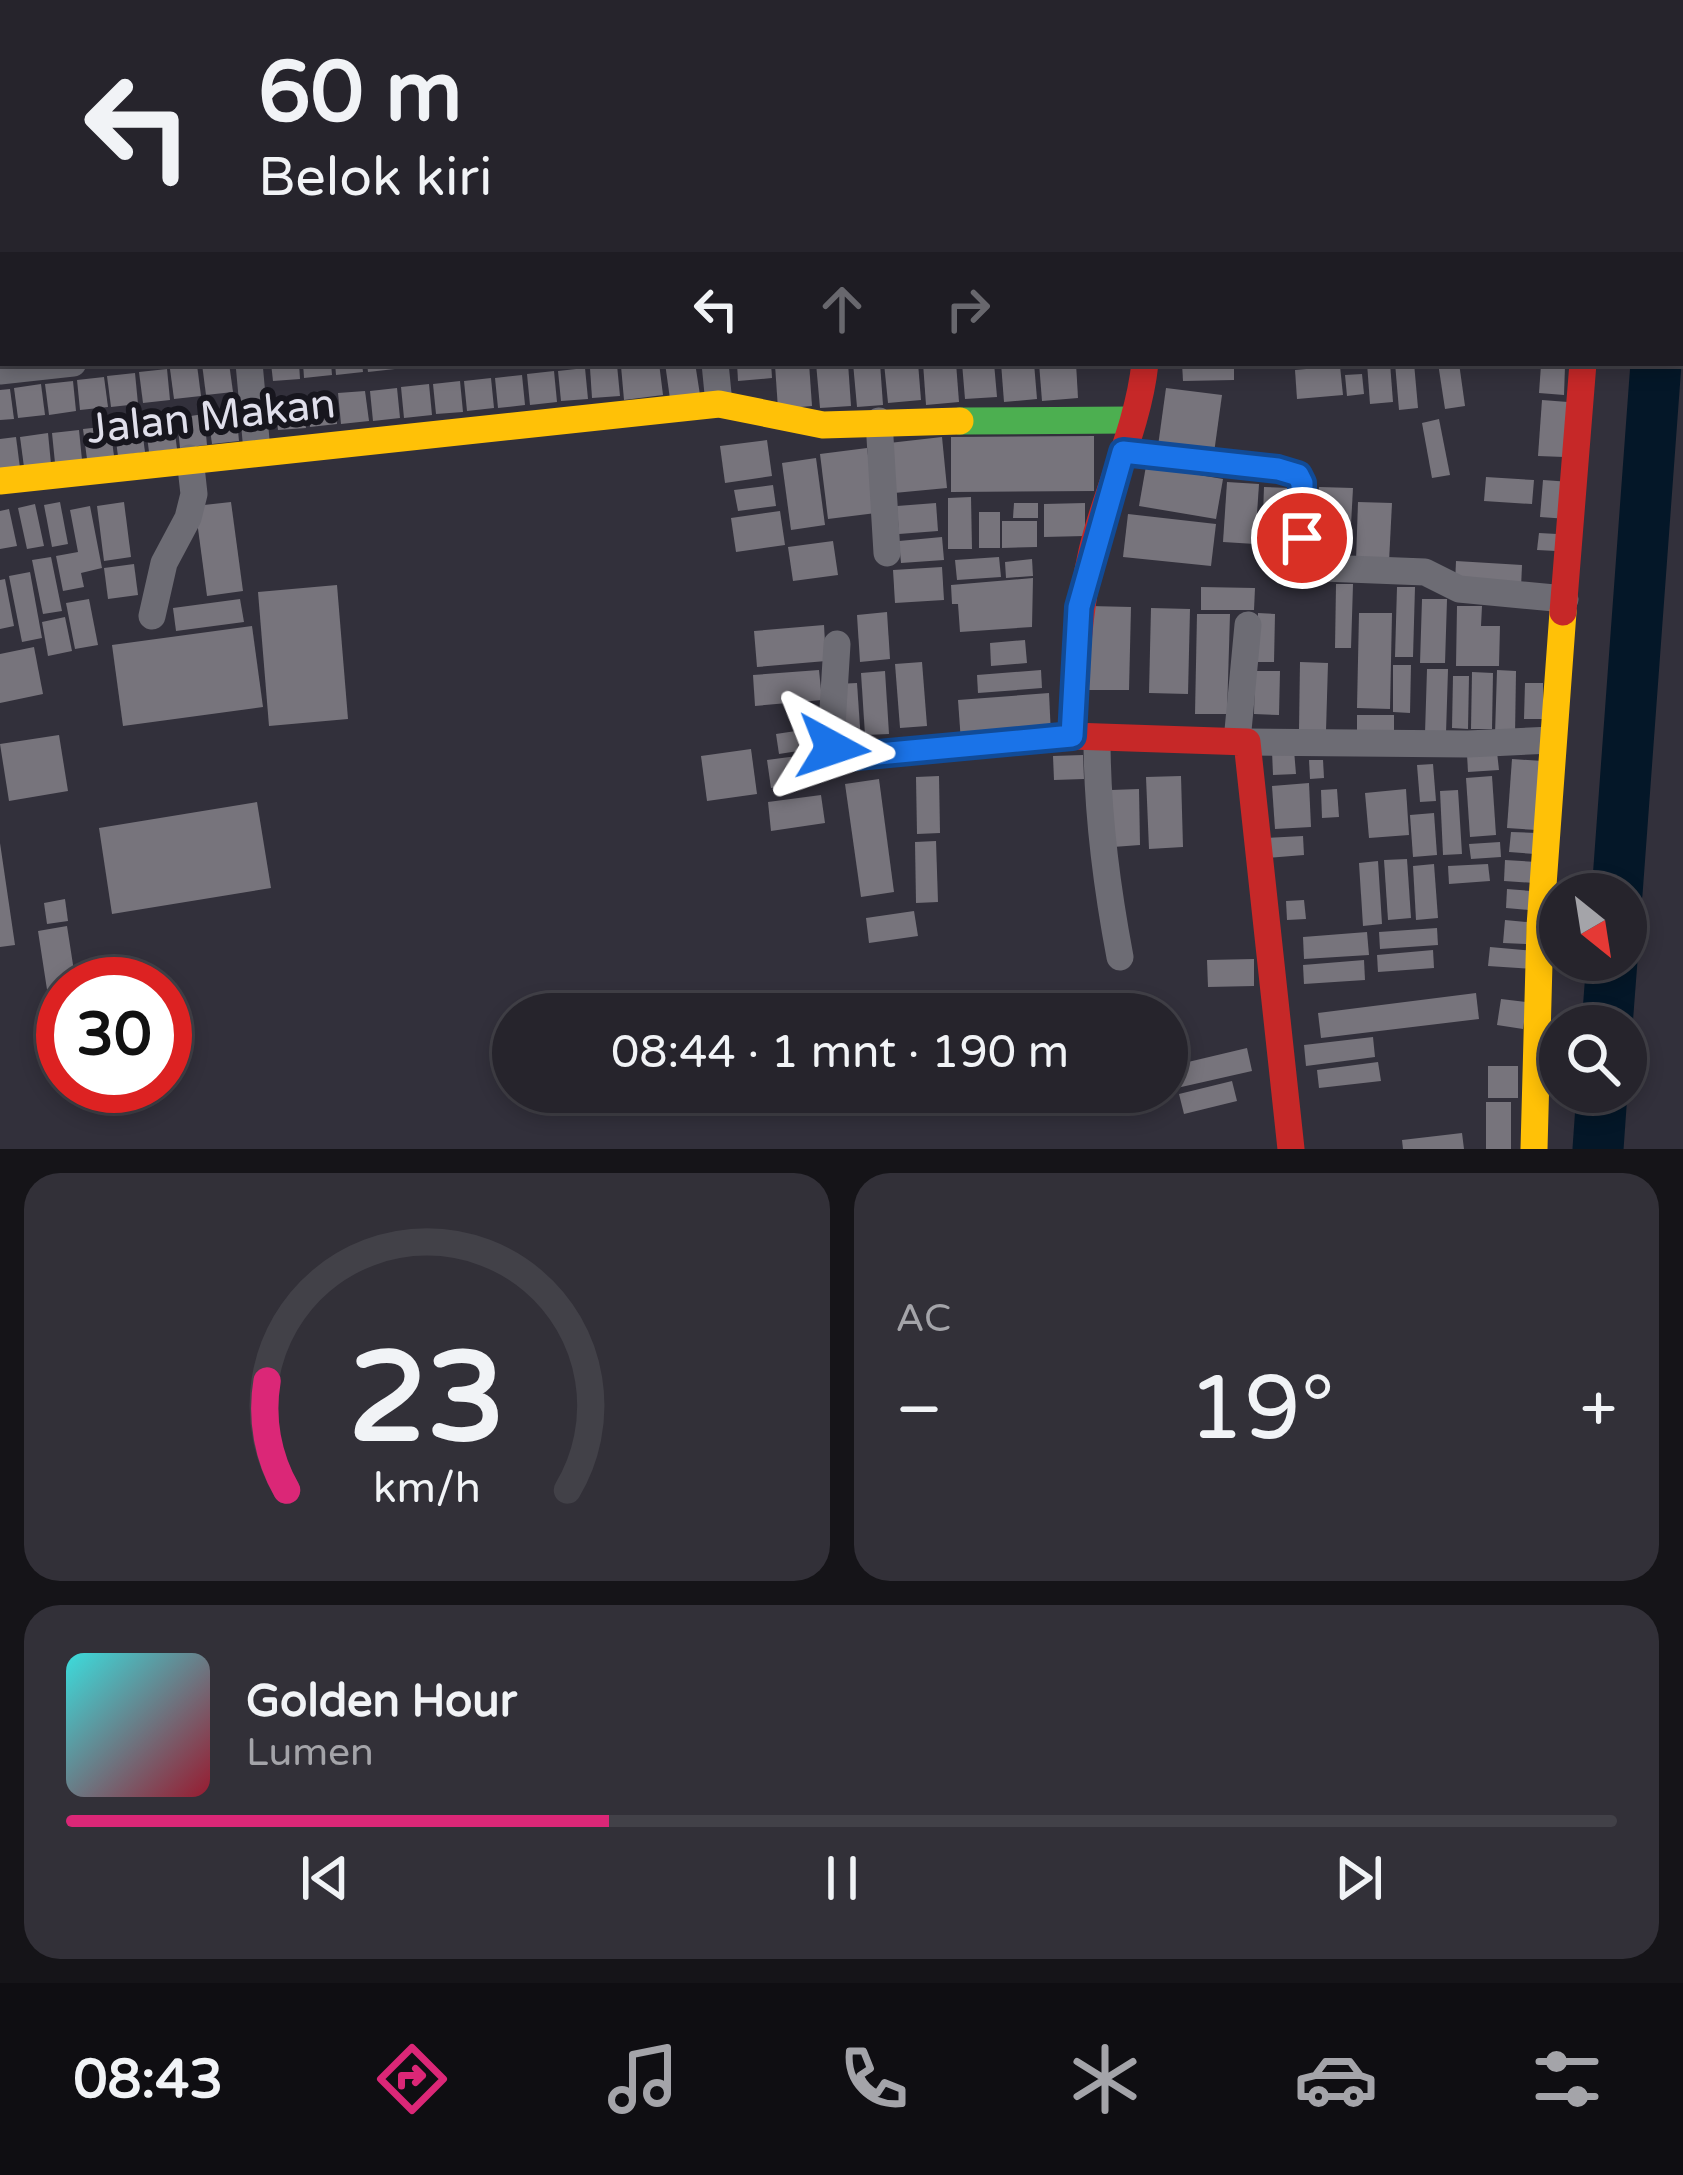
<!DOCTYPE html>
<html lang="id">
<head>
<meta charset="utf-8">
<style>
  :root { --surface:#26242c; --page:#323038; --text:#f1f3f6; --muted:#a4a4a9; --line:#424148; --accent:#db2777 }
  body { margin:0; font-family:"Varela Round",sans-serif; background:var(--page); color:var(--text); height:100vh; display:flex; flex-direction:column; font-size:45px; white-space:nowrap }
  * { box-sizing:border-box; margin:0 }
  p { font-size:39px; color:var(--muted) }
  .icon { flex:none; width:66px; height:66px; fill:none; stroke:currentColor; stroke-width:2; stroke-linecap:round; stroke-linejoin:round }
  .map { position:relative; height:1149px; overflow:hidden }
  .side { display:flex; flex-direction:column; gap:24px; padding:24px; background:#151418; flex:1 }
  .side>* { flex:none }
  .banner { position:absolute; left:0px; top:0px; width:1683px; height:366px; box-shadow:0 6px 18px #0003,0 0 0 3px var(--line); background:#26242c; color:var(--text); overflow:hidden }
  .needle { width:78px; rotate:150deg }
  .controls { position:absolute; left:1539px; top:873px; display:grid; gap:24px }
  .controls a { display:grid; place-items:center; width:108px; height:108px; border-radius:50%; background:var(--surface); box-shadow:0 6px 18px #0003,0 0 0 3px var(--line); font-size:60px }
  .speed { position:absolute; left:36px; top:957px; display:flex; gap:24px; font-size:60px; font-weight:700; text-align:center }
  .speed>* { display:grid; place-content:center; width:156px; height:156px; border-radius:50%; background:var(--surface); box-shadow:0 6px 18px #0003,0 0 0 3px var(--line); line-height:1 }
  .speed .limit { border:18px solid #d22; background:#fff; color:#111 }
  .pin { position:absolute; display:grid; place-items:center; width:102px; height:102px; color:#fff; margin:-51px; border:6px solid #fff; border-radius:50%; box-shadow:0 3px 12px #0007 }
  .me { position:absolute; width:132px; margin:-66px; rotate:95deg; stroke-linejoin:round; filter:drop-shadow(0 0 9px #0008) }
  .turn { display:flex; align-items:center; gap:42px; height:252px; padding:0 60px; font-size:54px }
  .turn .icon { width:156px; height:156px; stroke-width:2.5 }
  .turn b { display:block; font-size:84px; line-height:102px }
  .lanes { display:flex; align-items:center; height:114px; padding:0 60px; background:#0003; justify-content:center; gap:60px; direction:ltr }
  .lanes .off { opacity:.35 }
  .big { font-size:90px; font-weight:600; line-height:1.1 }
  .side .card { flex:1; display:flex; flex-direction:column; justify-content:center; gap:18px; min-width:0; padding:0 42px; border-radius:36px; background:var(--page) }
  .side .dial { align-items:center; gap:0 }
  .dial svg { height:312px; overflow:visible; fill:none; stroke:var(--line); stroke-width:7; stroke-linecap:round; text-anchor:middle }
  .dial text { fill:var(--text); stroke:none }
  .song { display:flex; align-items:center; gap:36px }
  .cover { width:144px; height:144px; border-radius:18px; background:linear-gradient(135deg,hsl(180 70% 55%),hsl(350 70% 35%)) }
  .played { height:12px; border-radius:6px; background:linear-gradient(90deg,var(--accent) 35%,var(--line) 35%) }
  .keys { display:flex; justify-content:space-around; direction:ltr }
  .heat { display:flex; justify-content:space-between; align-items:center; font-size:66px; direction:ltr }
  .side .tiles { flex:1; display:grid; gap:24px; grid-template-columns:1fr 1fr }
  .card:last-child { grid-column:span 2 }
  .trip { position:absolute; left:492px; top:993px; width:696px; height:120px; border-radius:60px; background:var(--surface); box-shadow:0 6px 18px #0003,0 0 0 3px var(--line); font-weight:600; line-height:120px; text-align:center }
  .tab-bar { display:flex; height:192px; justify-content:space-around; align-items:center; background:#0f0e12; color:var(--muted) }
  .tab-bar .icon { width:84px; height:84px }
  .tab-bar .active { color:var(--accent) }
  .tab-bar b { font-size:54px; color:var(--text) }
  .map>svg:first-child { display:block }
</style>
</head>
<body>
<div class="map">
<svg width="1683" height="1149" viewBox="0 0 1683 1149">
  <rect width="100%" height="100%" fill="#32303b"/>
  <g fill="none" stroke-linecap="round" stroke-linejoin="round">
    <!-- river -->
    <g stroke="#041728" stroke-width="51">
      <polyline points="1680,54 1683,16"/>
      <polyline points="1617,894 1656,363"/>
      <polyline points="1607,1026 1612,960"/>
      <polyline points="1598,1149 1602,1092"/>
    </g>
  </g>
  <!-- building -->
  <g fill="#77747c">
    <polygon points="229,363 233,392 206,395 202,364"/>
    <polygon points="271,363 299,363 300,379 273,381"/>
    <polygon points="303,363 331,363 332,375 304,378"/>
    <polygon points="335,363 362,363 363,372 336,375"/>
    <polygon points="367,363 394,363 395,369 368,372"/>
    <polygon points="659,363 663,395 624,400 621,366"/>
    <polygon points="665,363 695,363 700,395 670,399"/>
    <polygon points="737,363 771,363 772,378 738,381"/>
    <polygon points="809,363 812,406 778,409 775,365"/>
    <polygon points="816,363 848,363 851,406 820,408"/>
    <polygon points="853,363 880,363 883,405 857,407"/>
    <polygon points="884,363 918,363 921,400 888,403"/>
    <polygon points="923,363 956,363 959,402 926,405"/>
    <polygon points="962,363 994,363 997,397 965,399"/>
    <polygon points="1001,363 1034,363 1037,399 1004,402"/>
    <polygon points="1039,363 1076,363 1078,398 1042,401"/>
    <polygon points="1182,363 1234,363 1234,380 1183,381"/>
    <polygon points="1367,363 1390,363 1393,402 1370,404"/>
    <polygon points="1395,363 1414,363 1418,408 1399,410"/>
    <polygon points="1438,363 1459,363 1465,406 1445,409"/>
    <polygon points="197,365 201,396 174,399 170,369"/>
    <polygon points="617,365 620,396 592,398 590,368"/>
    <polygon points="1541,365 1565,366 1564,395 1539,393"/>
    <polygon points="1340,366 1343,395 1297,399 1295,370"/>
    <polygon points="585,368 588,399 561,401 558,371"/>
    <polygon points="167,369 170,400 143,403 139,372"/>
    <polygon points="554,371 557,402 530,405 527,374"/>
    <polygon points="135,373 138,404 111,407 107,376"/>
    <polygon points="1362,374 1364,394 1347,396 1345,375"/>
    <polygon points="522,375 525,405 498,408 495,378"/>
    <polygon points="104,377 108,407 80,410 77,380"/>
    <polygon points="491,378 494,408 467,411 464,381"/>
    <polygon points="73,381 76,411 49,415 45,384"/>
    <polygon points="460,381 463,412 436,414 433,384"/>
    <polygon points="41,384 45,415 18,418 14,388"/>
    <polygon points="429,384 432,415 404,418 401,387"/>
    <polygon points="397,388 400,418 373,421 370,391"/>
    <polygon points="1166,388 1222,395 1214,453 1158,446"/>
    <polygon points="10,389 14,419 0,420 0,390"/>
    <polygon points="365,391 369,421 341,424 338,393"/>
    <polygon points="334,394 337,424 310,427 307,397"/>
    <polygon points="303,397 306,428 278,430 275,400"/>
    <polygon points="1542,400 1568,402 1564,457 1538,456"/>
    <polygon points="236,410 239,441 212,444 208,414"/>
    <polygon points="204,414 207,445 180,448 177,418"/>
    <polygon points="173,418 177,449 149,452 145,421"/>
    <polygon points="1439,419 1450,475 1432,478 1422,423"/>
    <polygon points="141,422 145,452 118,456 114,426"/>
    <polygon points="110,426 114,456 87,459 83,429"/>
    <polygon points="79,430 82,460 55,463 52,433"/>
    <polygon points="48,433 51,464 24,467 20,437"/>
    <polygon points="1094,436 1094,491 951,492 951,437"/>
    <polygon points="16,437 20,468 0,470 0,439"/>
    <polygon points="942,437 947,488 894,493 889,443"/>
    <polygon points="767,440 772,476 725,483 720,446"/>
    <polygon points="867,448 876,513 828,519 820,454"/>
    <polygon points="816,458 825,525 791,530 782,463"/>
    <polygon points="1146,466 1223,479 1216,519 1139,506"/>
    <polygon points="1486,477 1534,480 1532,504 1484,501"/>
    <polygon points="1543,480 1571,482 1568,519 1540,517"/>
    <polygon points="1227,482 1259,484 1255,544 1223,542"/>
    <polygon points="773,485 776,506 738,511 734,490"/>
    <polygon points="1264,487 1289,488 1286,545 1262,544"/>
    <polygon points="1319,487 1353,488 1351,525 1317,523"/>
    <polygon points="971,497 972,549 948,549 948,498"/>
    <polygon points="60,502 68,544 52,547 44,505"/>
    <polygon points="124,502 131,557 104,561 97,506"/>
    <polygon points="231,502 243,591 207,596 195,506"/>
    <polygon points="1358,502 1392,503 1389,562 1356,561"/>
    <polygon points="936,503 938,531 899,534 897,506"/>
    <polygon points="1014,503 1038,503 1038,518 1013,518"/>
    <polygon points="1085,503 1085,536 1044,537 1044,504"/>
    <polygon points="35,504 44,546 27,549 18,508"/>
    <polygon points="90,506 102,568 81,573 84,587 63,591 56,556 78,552 70,510"/>
    <polygon points="9,509 17,546 0,549 0,511"/>
    <polygon points="780,511 785,545 736,552 731,518"/>
    <rect x="979" y="512" width="21" height="36"/>
    <polygon points="1128,514 1216,524 1211,566 1123,557"/>
    <polygon points="1002,521 1037,521 1037,547 1002,548"/>
    <polygon points="1539,533 1557,534 1556,551 1537,550"/>
    <polygon points="942,537 944,560 901,563 899,541"/>
    <polygon points="833,541 838,575 793,581 788,547"/>
    <polygon points="51,557 62,611 43,614 32,560"/>
    <polygon points="999,557 1001,577 957,580 955,560"/>
    <polygon points="1032,559 1033,576 1006,578 1005,562"/>
    <polygon points="1456,561 1522,565 1521,588 1455,584"/>
    <polygon points="134,564 138,595 108,599 104,568"/>
    <polygon points="942,567 944,600 895,603 893,570"/>
    <polygon points="30,572 42,638 22,642 9,576"/>
    <polygon points="1033,578 1032,627 960,632 958,604 952,604 951,585"/>
    <polygon points="5,579 14,626 0,629 0,580"/>
    <polygon points="1336,584 1353,584 1351,648 1335,648"/>
    <polygon points="337,585 348,719 269,726 258,592"/>
    <polygon points="1201,587 1255,588 1254,610 1201,610"/>
    <polygon points="1397,587 1415,587 1413,657 1395,657"/>
    <polygon points="89,599 98,645 75,649 66,603"/>
    <polygon points="240,599 244,622 176,631 173,608"/>
    <polygon points="1422,599 1447,599 1445,663 1420,663"/>
    <polygon points="1090,606 1131,607 1129,690 1088,690"/>
    <polygon points="1457,606 1482,606 1481,626 1500,626 1499,666 1456,666"/>
    <polygon points="1151,608 1190,609 1188,694 1149,693"/>
    <polygon points="887,612 890,659 860,662 857,615"/>
    <polygon points="1258,613 1275,614 1274,662 1257,662"/>
    <polygon points="1359,613 1392,613 1390,709 1357,708"/>
    <polygon points="1197,614 1230,614 1227,714 1195,714"/>
    <polygon points="65,617 72,651 48,656 42,622"/>
    <polygon points="824,625 826,661 757,667 754,631"/>
    <polygon points="252,626 263,707 123,726 112,645"/>
    <polygon points="1025,640 1027,663 991,666 990,643"/>
    <polygon points="34,647 43,694 0,703 0,654"/>
    <polygon points="922,662 927,726 900,728 895,664"/>
    <polygon points="1300,662 1328,663 1326,731 1299,730"/>
    <polygon points="1393,665 1411,665 1410,713 1393,712"/>
    <polygon points="1427,669 1448,669 1446,734 1425,733"/>
    <polygon points="819,670 822,700 755,706 753,675"/>
    <polygon points="1041,670 1042,688 978,693 977,675"/>
    <polygon points="1497,670 1516,671 1515,735 1495,735"/>
    <polygon points="885,671 889,734 865,735 861,673"/>
    <polygon points="1255,671 1280,671 1279,715 1254,714"/>
    <polygon points="1472,672 1493,673 1492,729 1471,729"/>
    <polygon points="1453,676 1469,676 1468,729 1452,728"/>
    <polygon points="857,683 861,742 840,743 836,684"/>
    <polygon points="1525,683 1543,683 1543,719 1524,719"/>
    <polygon points="1049,693 1051,735 961,742 958,700"/>
    <polygon points="1357,715 1394,715 1394,736 1357,735"/>
    <polygon points="809,729 811,749 779,754 776,734"/>
    <polygon points="59,735 68,791 9,801 0,744"/>
    <polygon points="751,749 757,794 707,801 701,756"/>
    <polygon points="1294,750 1296,774 1273,775 1272,751"/>
    <polygon points="1497,752 1499,770 1468,772 1467,754"/>
    <polygon points="820,753 824,781 771,788 767,760"/>
    <polygon points="1083,755 1084,779 1054,780 1053,756"/>
    <polygon points="1512,759 1543,761 1537,830 1507,828"/>
    <polygon points="1309,760 1323,760 1324,778 1310,779"/>
    <polygon points="1433,764 1436,801 1420,802 1417,765"/>
    <polygon points="939,776 940,833 917,834 916,777"/>
    <polygon points="1181,776 1183,847 1149,849 1146,777"/>
    <polygon points="1492,776 1496,835 1470,837 1466,778"/>
    <polygon points="879,779 894,892 861,897 845,784"/>
    <polygon points="1309,783 1311,827 1275,829 1272,786"/>
    <polygon points="1139,789 1140,845 1113,847 1111,790"/>
    <polygon points="1337,789 1339,817 1322,818 1321,790"/>
    <polygon points="1406,789 1409,835 1369,838 1365,793"/>
    <polygon points="1458,790 1462,854 1443,855 1440,791"/>
    <polygon points="821,795 825,823 771,831 768,802"/>
    <polygon points="257,802 271,888 112,914 99,828"/>
    <polygon points="1434,813 1437,855 1413,857 1410,815"/>
    <polygon points="1511,832 1537,833 1535,854 1509,852"/>
    <polygon points="1303,836 1304,855 1267,858 1266,838"/>
    <polygon points="936,841 938,902 916,903 915,842"/>
    <polygon points="1500,842 1501,857 1471,859 1469,844"/>
    <polygon points="0,843 15,945 0,947"/>
    <polygon points="1407,859 1411,918 1388,920 1384,860"/>
    <polygon points="1505,860 1537,862 1535,883 1504,881"/>
    <polygon points="1378,861 1382,924 1363,926 1359,863"/>
    <polygon points="1434,864 1438,918 1416,920 1413,866"/>
    <polygon points="1488,864 1490,881 1449,884 1448,866"/>
    <polygon points="1507,889 1531,891 1529,910 1506,908"/>
    <polygon points="65,899 68,921 47,924 44,903"/>
    <polygon points="1304,900 1306,919 1287,920 1286,901"/>
    <polygon points="914,911 918,936 869,943 866,918"/>
    <polygon points="1505,920 1527,922 1526,944 1503,943"/>
    <polygon points="67,926 76,984 63,984 63,993 48,996 38,931"/>
    <polygon points="1437,928 1438,945 1380,949 1379,932"/>
    <polygon points="1367,932 1369,955 1304,959 1303,937"/>
    <polygon points="1490,947 1535,951 1534,969 1488,966"/>
    <polygon points="1433,950 1434,968 1378,972 1377,955"/>
    <polygon points="1254,959 1254,986 1208,987 1207,960"/>
    <polygon points="1364,960 1365,980 1304,984 1303,965"/>
    <polygon points="1476,993 1479,1019 1321,1038 1318,1013"/>
    <polygon points="1121,999 1122,1014 1085,1014 1084,1003"/>
    <polygon points="1501,999 1527,1002 1523,1029 1497,1025"/>
    <polygon points="1373,1037 1375,1057 1306,1066 1304,1045"/>
    <polygon points="1247,1048 1252,1071 1168,1090 1167,1067"/>
    <polygon points="1378,1062 1381,1081 1319,1088 1317,1070"/>
    <rect x="1488" y="1066" width="30" height="32"/>
    <polygon points="1232,1081 1237,1101 1184,1114 1179,1094"/>
    <rect x="1486" y="1102" width="25" height="47"/>
    <polygon points="1462,1133 1464,1149 1403,1149 1402,1140"/>
  </g>
  <g fill="none" stroke-linecap="round" stroke-linejoin="round">
    <!-- street -->
    <g stroke="#6d6c74" stroke-width="27">
      <polyline points="69,0 70,3"/>
      <polyline points="215,0 215,3"/>
      <polyline points="559,0 559,3"/>
      <polyline points="674,0 675,3"/>
      <polyline points="1207,0 1207,3"/>
      <polyline points="14,3 42,0"/>
      <polyline points="1615,3 1615,0"/>
      <polyline points="0,119 3,119"/>
      <polyline points="0,258 3,258"/>
      <polyline points="249,363 257,451"/>
      <polyline points="715,363 719,404"/>
      <polyline points="0,371 73,363"/>
      <polyline points="879,421 887,553"/>
      <path d="M1123 452 1278 469 1298 475C1311 506 1289 545 1323 568L1425 572 1459 589 1565 599"/>
      <polyline points="152,616 164,563 188,518 194,494 190,458"/>
      <polyline points="837,644 831,742 838,753 846,757 1072,736"/>
      <path d="M1097 738C1097 813 1106 883 1120 957"/>
      <polyline points="1237,741 1248,625"/>
      <polyline points="1247,742 1468,744 1552,740"/>
    </g>
    <!-- fast -->
    <polyline stroke="#4caf50" stroke-width="27" points="960,421 1132,420"/>
    <!-- slow -->
    <g stroke="#ffc107" stroke-width="27">
      <polyline points="0,481 719,404 823,425 960,421"/>
      <polyline points="1534,1149 1540,926 1563,612"/>
    </g>
    <!-- jam -->
    <g stroke="#c62828" stroke-width="27">
      <path d="M1145 363C1138 429 1107 487 1092 551 1078 612 1075 674 1072 736L1247 742 1291 1149"/>
      <polyline points="1563,612 1583,363"/>
    </g>
  </g>
  <g fill="none" stroke-linecap="round" stroke-linejoin="round">
    <defs>
      <polyline id="route" points="833,748 846,757 1072,736 1079,607 1123,452 1278,469 1298,475 1302,483 1302,538"/>
    </defs>
    <!-- route casing -->
    <use href="#route" stroke="#114b97" stroke-width="30"/>
    <!-- route -->
    <use href="#route" stroke="#1a73e8" stroke-width="21"/>
  </g>
  <g text-anchor="middle" stroke-width="12" stroke-linejoin="round" paint-order="stroke">
    <!-- street labels -->
    <g font-size="42" fill="#e0dfeb" stroke="#17161e">
      <text transform="translate(211 415) rotate(-6)" y="15">Jalan Makan</text>
    </g>
  </g>
</svg>
<div class="controls">
<a><svg class="needle" viewBox="-14 -14 28 28"><path d="M0-13l5 13h-10z" fill="#e53935"/><path d="M0 13l5-13h-10z" fill="#a4a4a9"/></svg></a>
<a><svg class="icon" aria-label="search" viewBox="0 0 24 24"><circle cx="10" cy="10" r="6"/><path d="M15 15l6 6"/></svg></a>
</div>
<div class="speed"><div class="limit">30</div></div>
<div class="pin" style="left:1302px;top:538px;background:#d93025"><svg class="icon" aria-label="arrive" viewBox="0 0 24 24"><path d="M6 21V4h12l-3 4 3 4H6"/></svg></div>
<svg class="me" style="left:833px;top:748px" viewBox="-20 -20 40 40"><path d="M0-17L14 15 0 8-14 15z" fill="#1a73e8" stroke="#fff" stroke-width="4"/></svg>
<div class="trip">08:44 · 1 mnt · 190 m</div>
<div class="banner">
<div class="turn"><svg class="icon" aria-label="left" viewBox="0 0 24 24"><path d="M17 20v-9H6M10 6l-5 5 5 5"/></svg><div><b>60 m</b>Belok kiri</div></div>
<div class="lanes"><svg class="icon" aria-label="left" viewBox="0 0 24 24"><path d="M17 20v-9H6M10 6l-5 5 5 5"/></svg><svg class="icon off" aria-label="ahead" viewBox="0 0 24 24"><path d="M12 20V5M6 11l6-6 6 6"/></svg><svg class="icon off" aria-label="right" viewBox="0 0 24 24"><path d="M7 20v-9h11M14 6l5 5-5 5"/></svg></div>
</div>
</div>
<section class="side">
<div class="tiles">
<div class="card dial"><svg viewBox="0 0 100 80">
<path d="M14 69A42 42 0 1 1 86 69"/>
<path d="M14 69A42 42 0 0 1 9 41" stroke="#db2777"/>
<text x="50" y="56" font-size="32" font-weight="700">23</text>
<text x="50" y="72" font-size="11">km/h</text>
</svg></div>
<div class="card"><p>AC</p>
<div class="heat"><a>−</a><b class="big">19°</b><a>+</a></div>
</div>
<div class="card">
<div class="song"><i class="cover"></i><div><b>Golden Hour</b><p>Lumen</p></div></div>
<div class="played"></div>
<div class="keys"><svg class="icon" aria-label="previous" viewBox="0 0 24 24"><path d="M18 5L8 12l10 7zM5 5v14"/></svg><svg class="icon" aria-label="pause" viewBox="0 0 24 24"><path d="M8 5v14M16 5v14"/></svg><svg class="icon" aria-label="next" viewBox="0 0 24 24"><path d="M6 5l10 7-10 7zM19 5v14"/></svg></div>
</div>
</div>
</section>
<nav class="tab-bar">
<b>08:43</b>
<svg class="icon active" aria-label="directions" viewBox="0 0 24 24"><path d="M12 3l9 9-9 9-9-9zM9 14v-3h6M13 9l2 2-2 2"/></svg>
<svg class="icon" aria-label="music" viewBox="0 0 24 24"><path d="M9 18V5l10-2v13"/><circle cx="6" cy="18" r="3"/><circle cx="16" cy="16" r="3"/></svg>
<svg class="icon" aria-label="phone" viewBox="0 0 24 24"><path d="M5 4h4l2 5-3 2q2 4 5 5l2-3 5 2v4C11 20 4 13 5 4z"/></svg>
<svg class="icon" aria-label="climate" viewBox="0 0 24 24"><path d="M12 3v18M4 7l16 10M4 17L20 7"/></svg>
<svg class="icon" aria-label="car" viewBox="0 0 24 24"><path d="M5 17H2v-5l4-1 3-4h7l3 4 3 1v5h-3M9 17h6M6 11h13"/><circle cx="7" cy="17" r="2"/><circle cx="17" cy="17" r="2"/></svg>
<svg class="icon" aria-label="filters" viewBox="0 0 24 24"><path d="M4 7h16M4 17h16"/><circle cx="9" cy="7" r="2"/><circle cx="15" cy="17" r="2"/></svg>
</nav>
</body>
</html>
